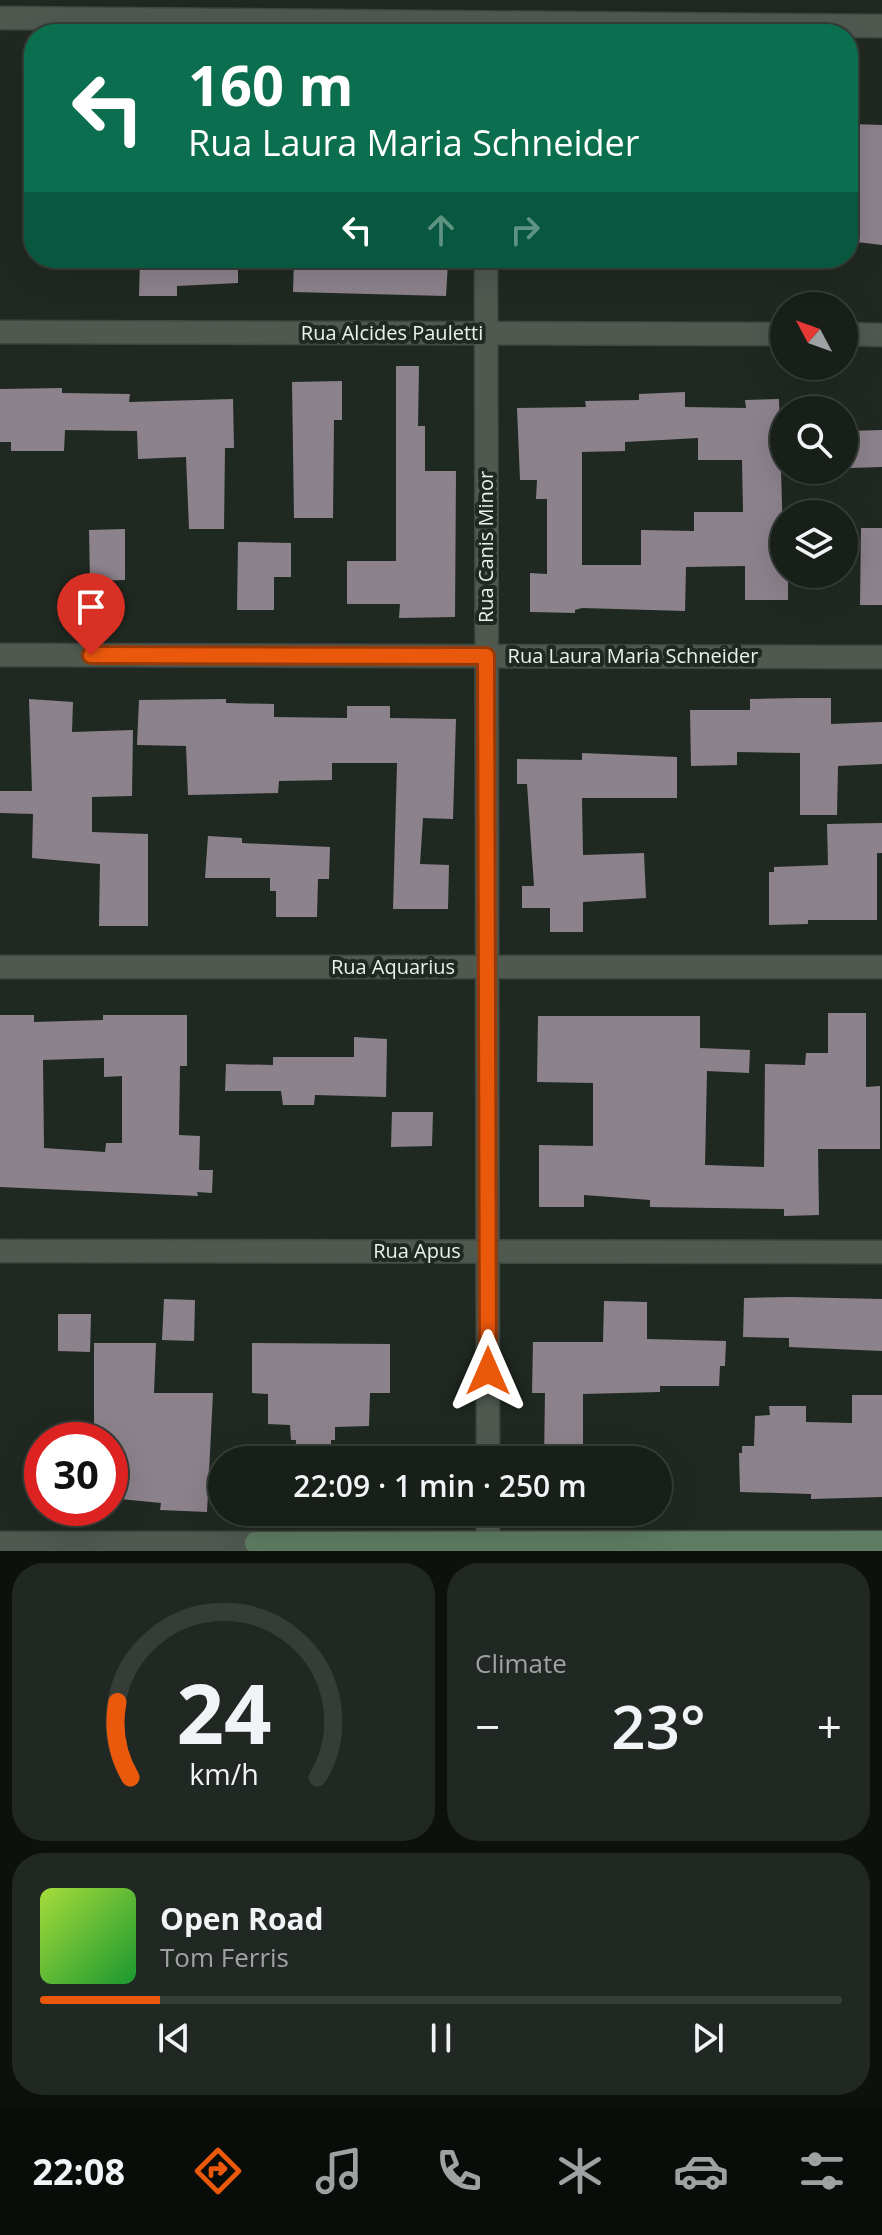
<!DOCTYPE html>
<html lang="en">
<head>
<meta charset="utf-8">
<style>
  :root { --surface:#181f19; --page:#212722; --text:#f1f3f6; --muted:#9fa2a2; --line:#363d38; --accent:#ea580c }
  body { margin:0; font-family:"Open Sans",sans-serif; background:var(--page); color:var(--text); height:100vh; display:flex; flex-direction:column; font-size:30px; white-space:nowrap }
  * { box-sizing:border-box; margin:0 }
  p { font-size:26px; color:var(--muted) }
  .icon { flex:none; width:44px; height:44px; fill:none; stroke:currentColor; stroke-width:2; stroke-linecap:round; stroke-linejoin:round }
  .map { position:relative; height:1551px; overflow:hidden }
  .side { display:flex; flex-direction:column; gap:12px; padding:12px; background:#0d110e; flex:1 }
  .side>* { flex:none }
  .top-card { position:absolute; left:24px; top:24px; width:834px; height:244px; border-radius:32px; box-shadow:0 8px 32px #0002,0 0 0 2px var(--line); background:#0b6e4f; color:#fff; overflow:hidden }
  .needle { width:52px; rotate:311deg }
  .controls { position:absolute; left:770px; top:292px; display:grid; gap:16px }
  .controls a { display:grid; place-items:center; width:88px; height:88px; border-radius:50%; background:var(--surface); box-shadow:0 8px 32px #0002,0 0 0 2px var(--line); font-size:40px }
  .speed { position:absolute; left:24px; top:1422px; display:flex; gap:16px; font-size:40px; font-weight:700; text-align:center }
  .speed>* { display:grid; place-content:center; width:104px; height:104px; border-radius:50%; background:var(--surface); box-shadow:0 8px 32px #0002,0 0 0 2px var(--line); line-height:1 }
  .speed .limit { border:12px solid #d22; background:#fff; color:#111 }
  .pin { position:absolute; display:grid; place-items:center; width:68px; height:68px; color:#fff; margin:-82px -34px; border-radius:50% 50% 50% 0; rotate:-45deg; box-shadow:0 0 8px #0007 }
  .pin .icon { rotate:45deg }
  .me { position:absolute; width:88px; margin:-44px; rotate:0deg; stroke-linejoin:round; filter:drop-shadow(0 0 6px #0008) }
  .turn { display:flex; align-items:center; gap:28px; height:168px; padding:0 32px; font-size:36px }
  .turn .icon { width:104px; height:104px; stroke-width:2.5 }
  .turn b { display:block; font-size:56px; line-height:68px }
  .lanes { display:flex; align-items:center; height:76px; padding:0 32px; background:#0003; justify-content:center; gap:40px; direction:ltr }
  .lanes .off { opacity:.35 }
  .big { font-size:60px; font-weight:600; line-height:1.1 }
  .side .tile { flex:1; display:flex; flex-direction:column; justify-content:center; gap:12px; min-width:0; padding:0 28px; border-radius:32px; background:var(--page) }
  .side .dial { align-items:center; gap:0 }
  .dial svg { height:208px; overflow:visible; fill:none; stroke:var(--line); stroke-width:7; stroke-linecap:round; text-anchor:middle }
  .dial text { fill:var(--text); stroke:none }
  .song { display:flex; align-items:center; gap:24px }
  .cover { width:96px; height:96px; border-radius:12px; background:linear-gradient(135deg,hsl(80 70% 55%),hsl(130 70% 35%)) }
  .played { height:8px; border-radius:4px; background:linear-gradient(90deg,var(--accent) 15%,var(--line) 15%) }
  .keys { display:flex; justify-content:space-around; direction:ltr }
  .heat { display:flex; justify-content:space-between; align-items:center; font-size:44px; direction:ltr }
  .side .tiles { flex:1; display:grid; gap:12px; grid-template-columns:1fr 1fr }
  .tile:last-child { grid-column:span 2 }
  .trip { position:absolute; left:208px; top:1446px; width:464px; height:80px; border-radius:40px; background:var(--surface); box-shadow:0 8px 32px #0002,0 0 0 2px var(--line); font-weight:600; line-height:80px; text-align:center }
  .tabs { display:flex; height:128px; justify-content:space-around; align-items:center; background:#0a0c0a; color:var(--muted) }
  .tabs .icon { width:56px; height:56px }
  .tabs .selected { color:var(--accent) }
  .tabs b { font-size:36px; color:var(--text) }
  .map>svg:first-child { display:block }
</style>
</head>
<body>
<div class="map">
<svg width="882" height="1551" viewBox="0 0 882 1551">
  <rect width="100%" height="100%" fill="#202921"/>
  <!-- building -->
  <g fill="#8c828c" fill-rule="evenodd">
    <polygon points="852,124 882,125 882,245 848,241 854,182"/>
    <polygon points="140,258 238,258 238,283 177,286 177,296 139,296"/>
    <polygon points="294,258 393,258 448,263 446,296 293,292"/>
    <polygon points="396,366 419,366 418,426 425,426 425,471 456,471 455,617 399,618 400,604 347,604 347,561 396,561"/>
    <polygon points="342,381 342,420 334,420 333,518 294,518 292,382"/>
    <polygon points="62,388 62,393 130,394 129,402 233,399 234,448 225,448 224,529 189,529 186,457 138,459 137,431 65,430 64,451 11,451 11,442 0,442 0,389"/>
    <path d="M685 392V407L746 408 745 400 779 399 784 574H788V600H745V566L686 567 685 611 582 608 575 610V613L530 612V573L547 574V499H536L537 480H520L517 408 586 407 585 401 639 400V394ZM698 438V460H742L743 512H694V531L641 530V565H582V452L625 451V442Z"/>
    <polygon points="882,430 882,467 849,468 849,431"/>
    <polygon points="861,528 882,528 882,605 860,605"/>
    <polygon points="125,529 125,580 90,581 89,530"/>
    <polygon points="238,542 291,543 291,577 274,577 274,610 237,610"/>
    <polygon points="800,698 831,698 831,724 882,722 882,764 838,766 837,815 800,815 800,753 737,752 737,765 691,766 690,710 750,710 750,699"/>
    <polygon points="29,699 73,702 72,732 133,730 132,796 92,797 92,832 148,834 148,926 99,926 100,864 32,858 33,814 0,813 0,791 32,791"/>
    <polygon points="226,699 226,703 274,704 274,717 347,718 347,706 390,706 390,718 456,719 453,819 423,818 420,864 449,865 448,909 393,909 397,763 332,763 332,780 279,781 278,793 188,795 186,746 137,745 139,700"/>
    <polygon points="582,753 677,757 677,798 582,798 583,855 644,853 646,898 583,902 583,932 550,932 550,908 522,908 522,886 534,886 527,784 517,784 517,759 582,760"/>
    <polygon points="882,823 882,853 877,853 877,920 808,920 808,924 769,925 769,872 774,872 774,867 828,865 827,824"/>
    <polygon points="208,836 242,838 242,843 330,847 329,879 318,879 317,917 276,917 276,891 270,891 270,878 205,878"/>
    <polygon points="828,1013 866,1013 866,1087 880,1086 880,1149 818,1149 819,1215 784,1216 784,1209 650,1207 650,1200 584,1195 584,1207 539,1207 539,1145 593,1146 593,1083 537,1082 538,1016 700,1016 700,1048 750,1050 749,1073 707,1071 705,1165 764,1167 765,1064 805,1065 806,1053 828,1053"/>
    <path d="M0 1015H34V1022L103 1020V1015H187V1066H180L179 1135 200 1136 199 1170H213L212 1193 197 1192 198 1196 0 1187ZM104 1058V1077L122 1076V1143H106L105 1152 44 1148 43 1060Z"/>
    <polygon points="354,1037 387,1039 386,1097 315,1095 314,1105 283,1105 281,1091 225,1091 226,1064 273,1065 273,1057 354,1057"/>
    <polygon points="392,1112 433,1112 432,1146 391,1147"/>
    <polygon points="790,1297 882,1299 882,1351 789,1347 789,1338 743,1337 744,1298"/>
    <polygon points="164,1299 195,1300 194,1341 162,1340"/>
    <polygon points="604,1301 647,1302 647,1339 726,1341 725,1366 720,1366 719,1386 660,1386 660,1392 583,1394 583,1460 544,1460 545,1393 532,1393 533,1342 603,1342"/>
    <polygon points="58,1314 91,1314 90,1352 58,1351"/>
    <polygon points="94,1343 156,1343 154,1393 213,1393 207,1512 160,1510 161,1503 110,1498 110,1440 94,1440"/>
    <polygon points="252,1343 390,1344 390,1393 370,1393 369,1426 335,1427 335,1440 331,1440 331,1460 295,1460 296,1440 291,1440 290,1425 268,1424 268,1394 252,1393"/>
    <polygon points="852,1395 882,1395 882,1497 811,1499 811,1494 740,1492 739,1453 742,1453 742,1446 754,1446 755,1416 770,1415 769,1406 806,1406 806,1422 852,1423"/>
  </g>
  <g fill="none" stroke-linecap="round" stroke-linejoin="round">
    <defs>
      <g id="minor">
        <polyline points="0,18 882,26"/>
        <polyline points="486,258 488,1460"/>
        <polyline points="0,332 784,334"/>
        <polyline points="844,334 882,335"/>
        <polyline points="0,655 882,657"/>
        <polyline points="0,967 882,967"/>
        <polyline points="0,1251 882,1252"/>
        <polyline points="488,1512 488,1543"/>
        <polyline points="0,1543 256,1543"/>
      </g>
      <polyline id="secondary" points="256,1543 882,1542"/>
    </defs>
    <!-- minor casing -->
    <use href="#minor" stroke="#404740" stroke-width="25"/>
    <!-- secondary casing -->
    <use href="#secondary" stroke="#404740" stroke-width="25"/>
    <!-- minor -->
    <use href="#minor" stroke="#4f5950" stroke-width="22"/>
    <!-- secondary -->
    <use href="#secondary" stroke="#5d7c61" stroke-width="22"/>
  </g>
  <g fill="none" stroke-linecap="round" stroke-linejoin="round">
    <defs>
      <polyline id="route" points="91,655 486,656 488,1371"/>
    </defs>
    <!-- route casing -->
    <use href="#route" stroke="#983908" stroke-width="20"/>
    <!-- route -->
    <use href="#route" stroke="#ea580c" stroke-width="14"/>
  </g>
  <g text-anchor="middle" stroke-width="8" stroke-linejoin="round" paint-order="stroke">
    <!-- street labels -->
    <g font-size="20" fill="#eaf0ea" stroke="#202921">
      <text x="392" y="340">Rua Alcides Pauletti</text>
      <text transform="translate(486 547) rotate(-90)" y="7">Rua Canis Minor</text>
      <text x="633" y="663">Rua Laura Maria Schneider</text>
      <text x="393" y="974">Rua Aquarius</text>
      <text x="417" y="1258">Rua Apus</text>
    </g>
  </g>
</svg>
<div class="controls">
<a><svg class="needle" viewBox="-14 -14 28 28"><path d="M0-13l5 13h-10z" fill="#e53935"/><path d="M0 13l5-13h-10z" fill="#9fa2a2"/></svg></a>
<a><svg class="icon" aria-label="search" viewBox="0 0 24 24"><circle cx="10" cy="10" r="6"/><path d="M15 15l6 6"/></svg></a>
<a><svg class="icon" aria-label="layers" viewBox="0 0 24 24"><path d="M12 4l9 5-9 5-9-5zM3 14l9 5 9-5"/></svg></a>
</div>
<div class="speed"><div class="limit">30</div></div>
<div class="pin" style="left:91px;top:655px;background:#d93025"><svg class="icon" aria-label="arrive" viewBox="0 0 24 24"><path d="M6 21V4h12l-3 4 3 4H6"/></svg></div>
<svg class="me" style="left:488px;top:1371px" viewBox="-20 -20 40 40"><path d="M0-17L14 15 0 8-14 15z" fill="#ea580c" stroke="#fff" stroke-width="4"/></svg>
<div class="trip">22:09 · 1 min · 250 m</div>
<div class="top-card">
<div class="turn"><svg class="icon" aria-label="left" viewBox="0 0 24 24"><path d="M17 20v-9H6M10 6l-5 5 5 5"/></svg><div><b>160 m</b>Rua Laura Maria Schneider</div></div>
<div class="lanes"><svg class="icon" aria-label="left" viewBox="0 0 24 24"><path d="M17 20v-9H6M10 6l-5 5 5 5"/></svg><svg class="icon off" aria-label="ahead" viewBox="0 0 24 24"><path d="M12 20V5M6 11l6-6 6 6"/></svg><svg class="icon off" aria-label="right" viewBox="0 0 24 24"><path d="M7 20v-9h11M14 6l5 5-5 5"/></svg></div>
</div>
</div>
<section class="side">
<div class="tiles">
<div class="tile dial"><svg viewBox="0 0 100 80">
<path d="M14 69A42 42 0 1 1 86 69"/>
<path d="M14 69A42 42 0 0 1 9 40" stroke="#ea580c"/>
<text x="50" y="56" font-size="32" font-weight="700">24</text>
<text x="50" y="72" font-size="11">km/h</text>
</svg></div>
<div class="tile"><p>Climate</p>
<div class="heat"><a>−</a><b class="big">23°</b><a>+</a></div>
</div>
<div class="tile">
<div class="song"><i class="cover"></i><div><b>Open Road</b><p>Tom Ferris</p></div></div>
<div class="played"></div>
<div class="keys"><svg class="icon" aria-label="previous" viewBox="0 0 24 24"><path d="M18 5L8 12l10 7zM5 5v14"/></svg><svg class="icon" aria-label="pause" viewBox="0 0 24 24"><path d="M8 5v14M16 5v14"/></svg><svg class="icon" aria-label="next" viewBox="0 0 24 24"><path d="M6 5l10 7-10 7zM19 5v14"/></svg></div>
</div>
</div>
</section>
<nav class="tabs">
<b>22:08</b>
<svg class="icon selected" aria-label="directions" viewBox="0 0 24 24"><path d="M12 3l9 9-9 9-9-9zM9 14v-3h6M13 9l2 2-2 2"/></svg>
<svg class="icon" aria-label="music" viewBox="0 0 24 24"><path d="M9 18V5l10-2v13"/><circle cx="6" cy="18" r="3"/><circle cx="16" cy="16" r="3"/></svg>
<svg class="icon" aria-label="phone" viewBox="0 0 24 24"><path d="M5 4h4l2 5-3 2q2 4 5 5l2-3 5 2v4C11 20 4 13 5 4z"/></svg>
<svg class="icon" aria-label="climate" viewBox="0 0 24 24"><path d="M12 3v18M4 7l16 10M4 17L20 7"/></svg>
<svg class="icon" aria-label="car" viewBox="0 0 24 24"><path d="M5 17H2v-5l4-1 3-4h7l3 4 3 1v5h-3M9 17h6M6 11h13"/><circle cx="7" cy="17" r="2"/><circle cx="17" cy="17" r="2"/></svg>
<svg class="icon" aria-label="filters" viewBox="0 0 24 24"><path d="M4 7h16M4 17h16"/><circle cx="9" cy="7" r="2"/><circle cx="15" cy="17" r="2"/></svg>
</nav>
</body>
</html>
